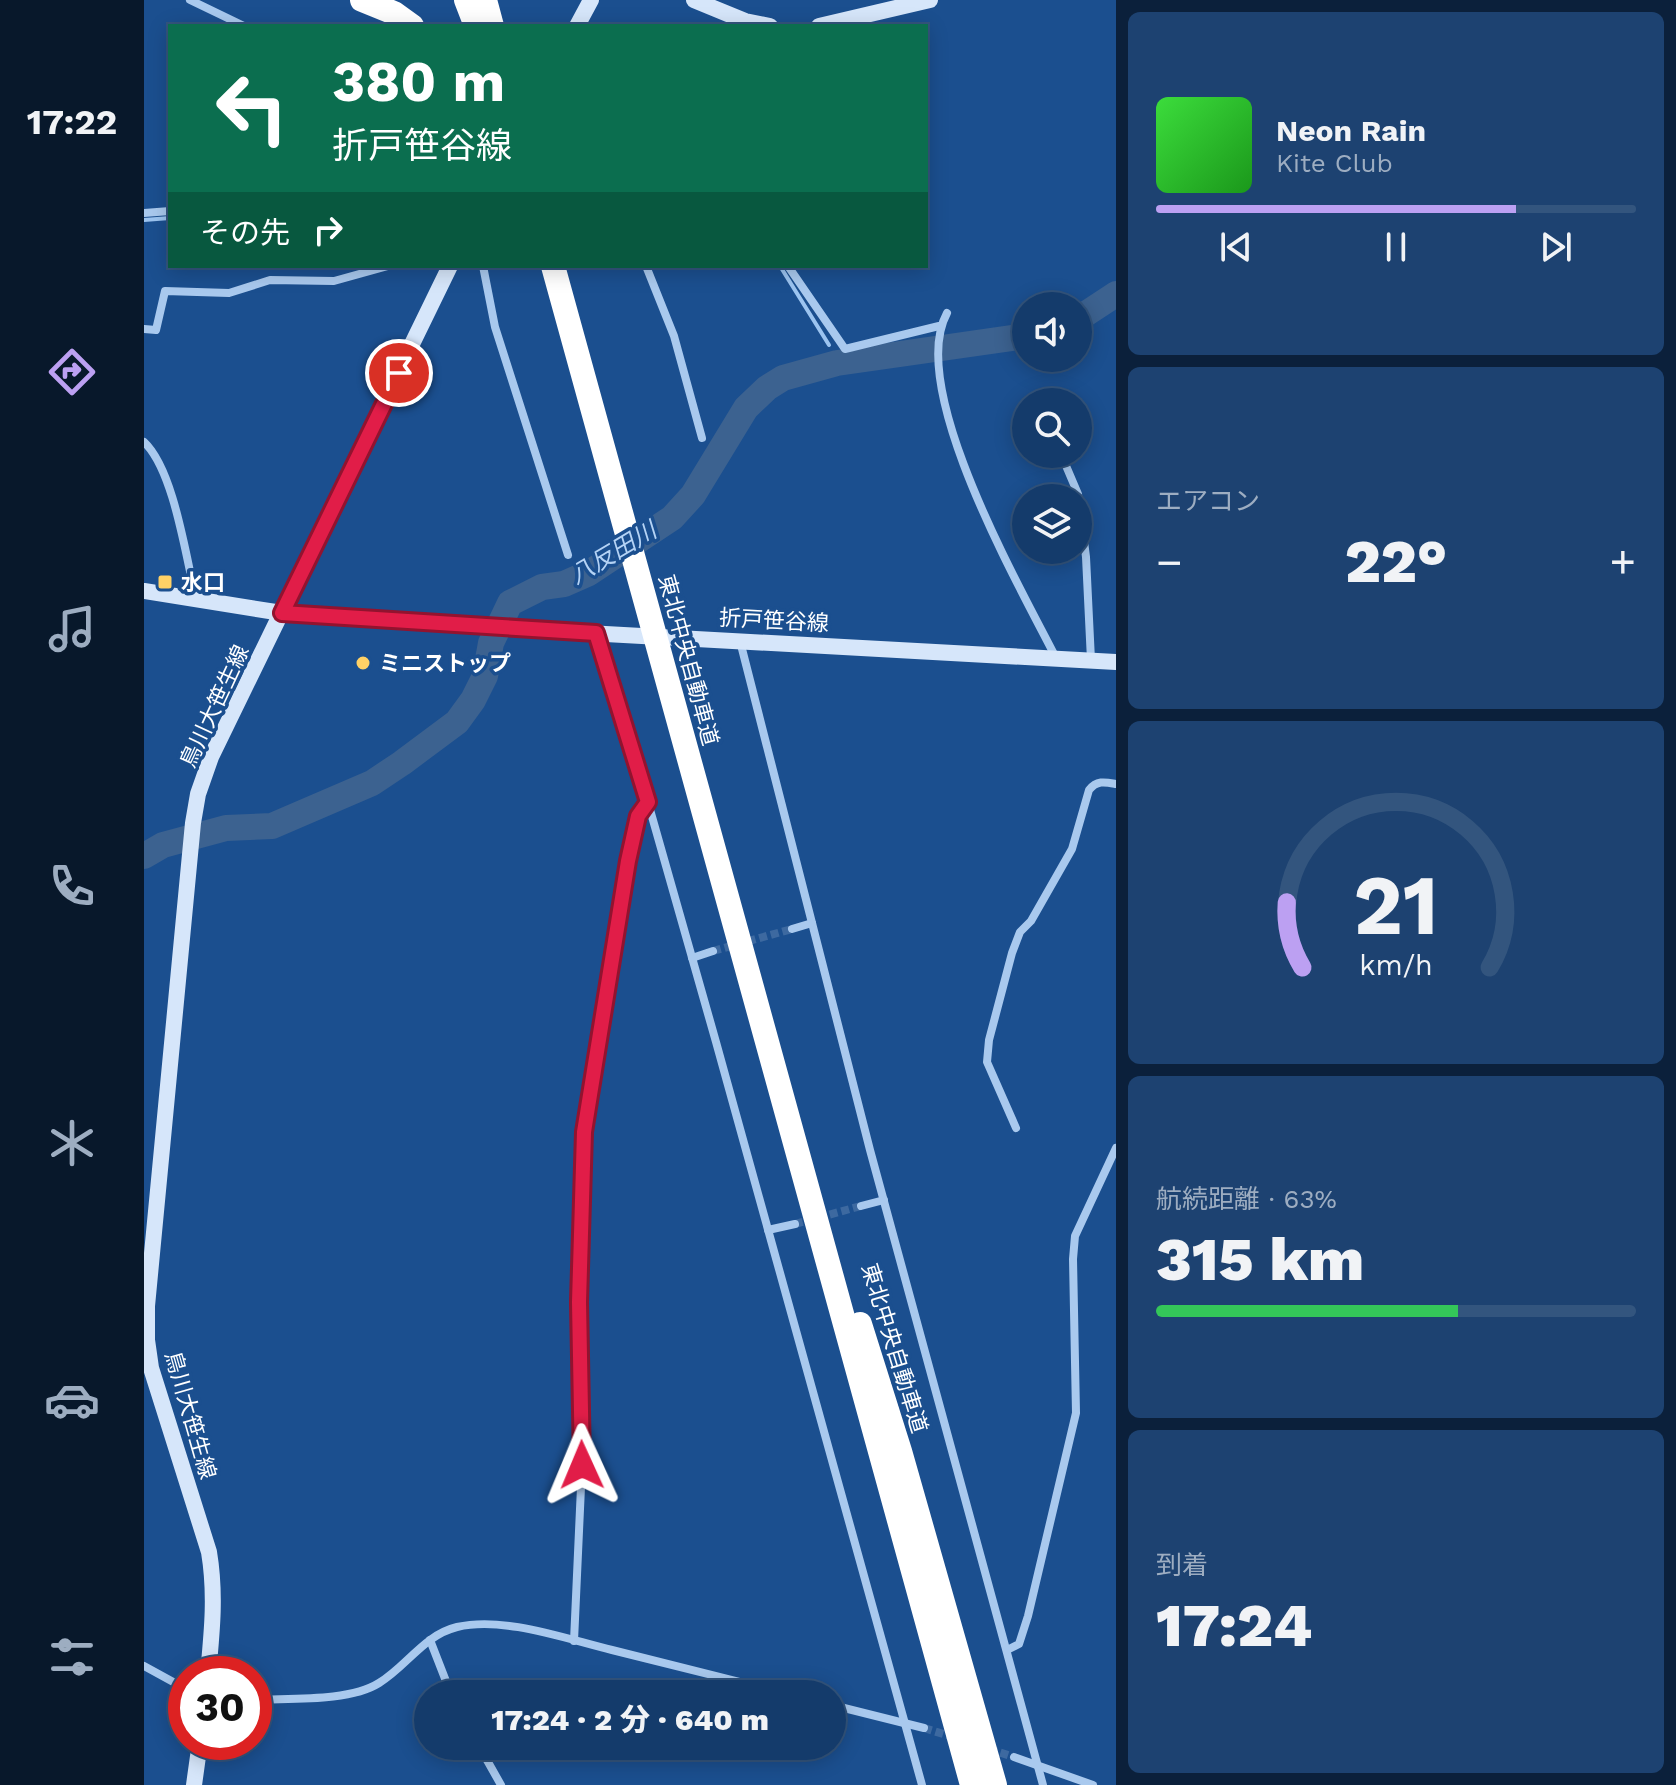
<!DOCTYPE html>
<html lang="ja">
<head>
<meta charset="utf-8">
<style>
  :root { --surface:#143b6b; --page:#1d4271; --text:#f1f3f6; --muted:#9dadc1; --line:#33557e; --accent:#bca0f2 }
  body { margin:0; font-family:"Work Sans","Noto Sans JP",sans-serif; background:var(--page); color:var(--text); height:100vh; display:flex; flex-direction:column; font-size:30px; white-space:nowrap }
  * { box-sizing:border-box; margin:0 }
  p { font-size:26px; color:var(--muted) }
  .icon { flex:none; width:44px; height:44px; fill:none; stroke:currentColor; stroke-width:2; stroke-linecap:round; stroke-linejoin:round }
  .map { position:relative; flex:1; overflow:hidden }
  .sheet { display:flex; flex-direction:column; gap:12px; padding:12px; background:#0b203b; width:560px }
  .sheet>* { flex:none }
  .top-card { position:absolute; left:24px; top:24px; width:760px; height:244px; border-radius:0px; box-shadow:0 4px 20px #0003,0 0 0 2px var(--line); background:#0b6e4f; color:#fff; overflow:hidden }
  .controls { position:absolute; left:868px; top:292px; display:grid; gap:16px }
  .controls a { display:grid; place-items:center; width:80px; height:80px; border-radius:50%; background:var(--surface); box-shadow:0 4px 20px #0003,0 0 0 2px var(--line); font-size:40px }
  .speed { position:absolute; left:24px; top:1656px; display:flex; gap:16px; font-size:40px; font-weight:700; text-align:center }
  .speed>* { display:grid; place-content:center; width:104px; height:104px; border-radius:50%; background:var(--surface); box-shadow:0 4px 20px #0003,0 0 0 2px var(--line); line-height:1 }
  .speed .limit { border:12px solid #d22; background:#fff; color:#111 }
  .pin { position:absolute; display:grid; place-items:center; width:68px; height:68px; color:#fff; margin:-34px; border:4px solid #fff; border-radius:50%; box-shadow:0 2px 8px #0007 }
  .me { position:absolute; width:88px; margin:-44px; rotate:359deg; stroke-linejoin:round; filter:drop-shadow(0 0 6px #0008) }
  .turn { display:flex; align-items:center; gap:28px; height:168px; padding:0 32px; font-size:36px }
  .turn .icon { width:104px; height:104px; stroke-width:2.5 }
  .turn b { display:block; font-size:56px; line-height:68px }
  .then { display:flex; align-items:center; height:76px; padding:0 32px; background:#0003; gap:16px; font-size:30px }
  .big { font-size:60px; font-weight:800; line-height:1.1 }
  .sheet .card { flex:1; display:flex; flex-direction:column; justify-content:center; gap:12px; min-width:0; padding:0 28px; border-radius:12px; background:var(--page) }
  .sheet .dial { align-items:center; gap:0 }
  .dial svg { height:208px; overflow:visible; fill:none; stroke:var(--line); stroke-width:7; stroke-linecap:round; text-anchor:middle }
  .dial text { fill:var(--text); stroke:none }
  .song { display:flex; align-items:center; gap:24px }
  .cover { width:96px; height:96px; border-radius:12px; background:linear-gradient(135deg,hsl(120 70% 55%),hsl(120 70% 35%)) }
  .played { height:8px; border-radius:4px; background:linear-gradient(90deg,var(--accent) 75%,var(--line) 75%) }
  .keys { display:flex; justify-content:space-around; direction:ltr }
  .heat { display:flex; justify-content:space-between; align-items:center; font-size:44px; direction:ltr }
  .charge { height:12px; border-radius:6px; background:linear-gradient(90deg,#34c759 63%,var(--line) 0) }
  .trip { position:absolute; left:270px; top:1680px; width:432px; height:80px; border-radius:40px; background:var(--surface); box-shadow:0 4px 20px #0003,0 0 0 2px var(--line); font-weight:800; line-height:80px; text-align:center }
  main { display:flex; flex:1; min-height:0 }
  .dock { display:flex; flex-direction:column; width:144px; justify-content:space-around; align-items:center; background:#08182b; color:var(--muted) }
  .dock .icon { width:56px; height:56px }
  .dock .on { color:var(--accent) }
  .dock b { font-size:36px; color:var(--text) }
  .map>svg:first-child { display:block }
</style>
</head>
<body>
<main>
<nav class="dock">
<b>17:22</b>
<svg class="icon on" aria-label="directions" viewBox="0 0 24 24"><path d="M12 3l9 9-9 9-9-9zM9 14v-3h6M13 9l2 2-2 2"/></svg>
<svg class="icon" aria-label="music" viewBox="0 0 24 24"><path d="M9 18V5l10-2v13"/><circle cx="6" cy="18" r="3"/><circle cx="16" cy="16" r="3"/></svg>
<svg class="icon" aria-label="phone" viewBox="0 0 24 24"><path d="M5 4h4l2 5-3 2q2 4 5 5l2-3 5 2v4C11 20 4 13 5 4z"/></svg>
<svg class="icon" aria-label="climate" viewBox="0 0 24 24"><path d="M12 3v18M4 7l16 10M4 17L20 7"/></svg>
<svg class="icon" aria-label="car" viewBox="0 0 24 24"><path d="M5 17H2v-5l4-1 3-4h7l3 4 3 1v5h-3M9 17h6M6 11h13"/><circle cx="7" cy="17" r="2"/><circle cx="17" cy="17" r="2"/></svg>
<svg class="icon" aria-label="filters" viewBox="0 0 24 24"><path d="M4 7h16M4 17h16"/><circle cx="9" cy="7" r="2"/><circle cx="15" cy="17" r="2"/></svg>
</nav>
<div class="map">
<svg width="972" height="1785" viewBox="0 0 972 1785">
  <rect width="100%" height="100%" fill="#1b4f8f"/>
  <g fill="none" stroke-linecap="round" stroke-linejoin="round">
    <!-- stream -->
    <g stroke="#9cc4f0" stroke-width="4">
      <polyline points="0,220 26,218"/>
      <polyline points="636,266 685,345"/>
    </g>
    <!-- river -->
    <g stroke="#3c6290" stroke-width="26">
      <polyline points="934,319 972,294"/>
      <polyline points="0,856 19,845 82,828 128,826 228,783 258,763 313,722 329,700 341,676 347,643 366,603 398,587 420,584 445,573 528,518 549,495 602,408 623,388 639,378 693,363 882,336"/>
    </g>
    <!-- street-tunnel -->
    <g stroke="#3d69a0" stroke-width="8" stroke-dasharray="8 4" stroke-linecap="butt">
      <polyline points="569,951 648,929"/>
      <polyline points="651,1224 717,1206"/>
      <polyline points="780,1728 809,1737"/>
      <polyline points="845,1749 870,1757"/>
    </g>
    <!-- street -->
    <g stroke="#a9c9ee" stroke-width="8">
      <polyline points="46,0 100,26"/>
      <polyline points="0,213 26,211"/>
      <polyline points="339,266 351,327 424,555"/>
      <polyline points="502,266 530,336 558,438"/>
      <polyline points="644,266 701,349 795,326"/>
      <path d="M803 313C762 388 875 585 912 658"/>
      <polyline points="0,329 12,330 21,291 85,293 126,280 190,281 244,266"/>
      <path d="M0 442C30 470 42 558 52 599"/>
      <polyline points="917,454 934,494 942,557 947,660"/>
      <polyline points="452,634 501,792 572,1042 778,1785"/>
      <polyline points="596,641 726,1150 899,1785"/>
      <polyline points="648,929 668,923"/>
      <polyline points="548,958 569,951"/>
      <path d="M872 1128 843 1062 845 1040 868 953 876 932 887 921 928 849 945 790C953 780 961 782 972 784"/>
      <polyline points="717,1206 740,1200"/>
      <polyline points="624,1230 651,1224"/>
      <polyline points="286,1640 307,1694"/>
      <polyline points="430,1641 438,1465 435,1302 440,1132 484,861 494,816 504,802"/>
      <polyline points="863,1650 875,1644 884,1616 932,1413 929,1259 931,1236 972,1148"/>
      <polyline points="0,1666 42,1689"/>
      <path d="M110 1700C145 1698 205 1702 235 1683 263 1666 280 1635 313 1627 360 1616 422 1639 468 1650 527 1665 586 1679 644 1694"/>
      <polyline points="688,1705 780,1728"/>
      <polyline points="335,1746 357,1785"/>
      <polyline points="870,1757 949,1785"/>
    </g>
    <!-- secondary -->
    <g stroke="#d6e6fa" stroke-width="16">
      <polyline points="550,0 601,21 626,26"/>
      <polyline points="433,26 447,0"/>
      <polyline points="675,26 786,0"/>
      <polyline points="0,591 138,613 371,629 972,662"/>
      <path d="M64 1674C68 1632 72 1594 65 1552L7 1368 3 1340V1306L49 823 54 794 67 757 306 266"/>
      <polyline points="50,1785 56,1742"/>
    </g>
    <!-- highway -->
    <g stroke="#fff" stroke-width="24">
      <polyline points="218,0 250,13 268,26"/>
      <polyline points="322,0 332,26"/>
      <polyline points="341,0 348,26"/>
      <polyline points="409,266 828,1785"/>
      <polyline points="716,1324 756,1451 851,1785"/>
    </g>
  </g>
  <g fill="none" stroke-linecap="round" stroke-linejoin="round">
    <defs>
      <polyline id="route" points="255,373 138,613 452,633 504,802 494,816 484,861 440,1132 435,1302 438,1465"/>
    </defs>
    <!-- route casing -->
    <use href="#route" stroke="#92132f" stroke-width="20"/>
    <!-- route -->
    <use href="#route" stroke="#e11d48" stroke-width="14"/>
  </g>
  <!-- markers -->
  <g fill="#ffd166" stroke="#1b4f8f" stroke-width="3">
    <rect x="13" y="574" width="16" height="16" rx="4"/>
    <circle cx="219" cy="663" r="8"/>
  </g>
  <g text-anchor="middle" stroke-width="7" stroke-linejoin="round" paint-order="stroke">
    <!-- poi labels -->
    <g font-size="22" font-weight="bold" fill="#fff" stroke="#1b4f8f" text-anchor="start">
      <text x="37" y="590">水口</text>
      <text x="235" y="671">ミニストップ</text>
    </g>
    <!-- street labels -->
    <g font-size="22" fill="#fff" stroke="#1b4f8f">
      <text transform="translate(630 620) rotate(3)" y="8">折戸笹谷線</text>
      <text transform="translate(545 660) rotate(75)" y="8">東北中央自動車道</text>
      <text transform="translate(70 706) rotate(-65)" y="8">鳥川大笹生線</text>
      <text transform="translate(751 1348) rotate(73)" y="8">東北中央自動車道</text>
      <text transform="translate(47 1415) rotate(74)" y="8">鳥川大笹生線</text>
    </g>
    <!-- water labels -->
    <g font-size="24" font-style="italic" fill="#b5d3f5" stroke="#1b4f8f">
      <text transform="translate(469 553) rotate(-31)" y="8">八反田川</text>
    </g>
  </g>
</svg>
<div class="controls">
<a><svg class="icon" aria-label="sound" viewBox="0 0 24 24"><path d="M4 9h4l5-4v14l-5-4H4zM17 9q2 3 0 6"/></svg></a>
<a><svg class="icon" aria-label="search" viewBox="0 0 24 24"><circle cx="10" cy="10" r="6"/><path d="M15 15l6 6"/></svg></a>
<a><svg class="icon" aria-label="layers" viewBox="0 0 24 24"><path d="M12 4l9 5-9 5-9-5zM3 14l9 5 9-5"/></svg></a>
</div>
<div class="speed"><div class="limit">30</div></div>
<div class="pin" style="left:255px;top:373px;background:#d93025"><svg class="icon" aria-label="arrive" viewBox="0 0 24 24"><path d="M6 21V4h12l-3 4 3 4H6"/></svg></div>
<svg class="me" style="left:438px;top:1465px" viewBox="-20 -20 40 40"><path d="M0-17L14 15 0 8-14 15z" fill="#e11d48" stroke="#fff" stroke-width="4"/></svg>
<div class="trip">17:24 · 2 分 · 640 m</div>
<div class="top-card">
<div class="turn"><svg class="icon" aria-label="left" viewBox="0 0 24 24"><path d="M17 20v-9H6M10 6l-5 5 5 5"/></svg><div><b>380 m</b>折戸笹谷線</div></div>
<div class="then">その先<svg class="icon" aria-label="right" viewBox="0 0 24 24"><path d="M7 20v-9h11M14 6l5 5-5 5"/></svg></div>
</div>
</div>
<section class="sheet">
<div class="card">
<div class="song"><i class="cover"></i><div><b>Neon Rain</b><p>Kite Club</p></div></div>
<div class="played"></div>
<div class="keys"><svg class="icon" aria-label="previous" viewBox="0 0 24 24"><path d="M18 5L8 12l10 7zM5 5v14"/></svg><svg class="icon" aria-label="pause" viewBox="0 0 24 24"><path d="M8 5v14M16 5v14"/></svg><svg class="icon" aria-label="next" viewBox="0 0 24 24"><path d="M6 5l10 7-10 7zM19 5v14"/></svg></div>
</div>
<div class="card"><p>エアコン</p>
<div class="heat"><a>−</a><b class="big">22°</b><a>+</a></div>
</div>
<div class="card dial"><svg viewBox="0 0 100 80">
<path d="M14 69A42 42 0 1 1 86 69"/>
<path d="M14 69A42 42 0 0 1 8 44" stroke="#bca0f2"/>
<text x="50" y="56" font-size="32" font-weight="700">21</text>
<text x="50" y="72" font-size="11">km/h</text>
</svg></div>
<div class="card"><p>航続距離 · 63%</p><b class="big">315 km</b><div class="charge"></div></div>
<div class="card"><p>到着</p><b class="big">17:24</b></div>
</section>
</main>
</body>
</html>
